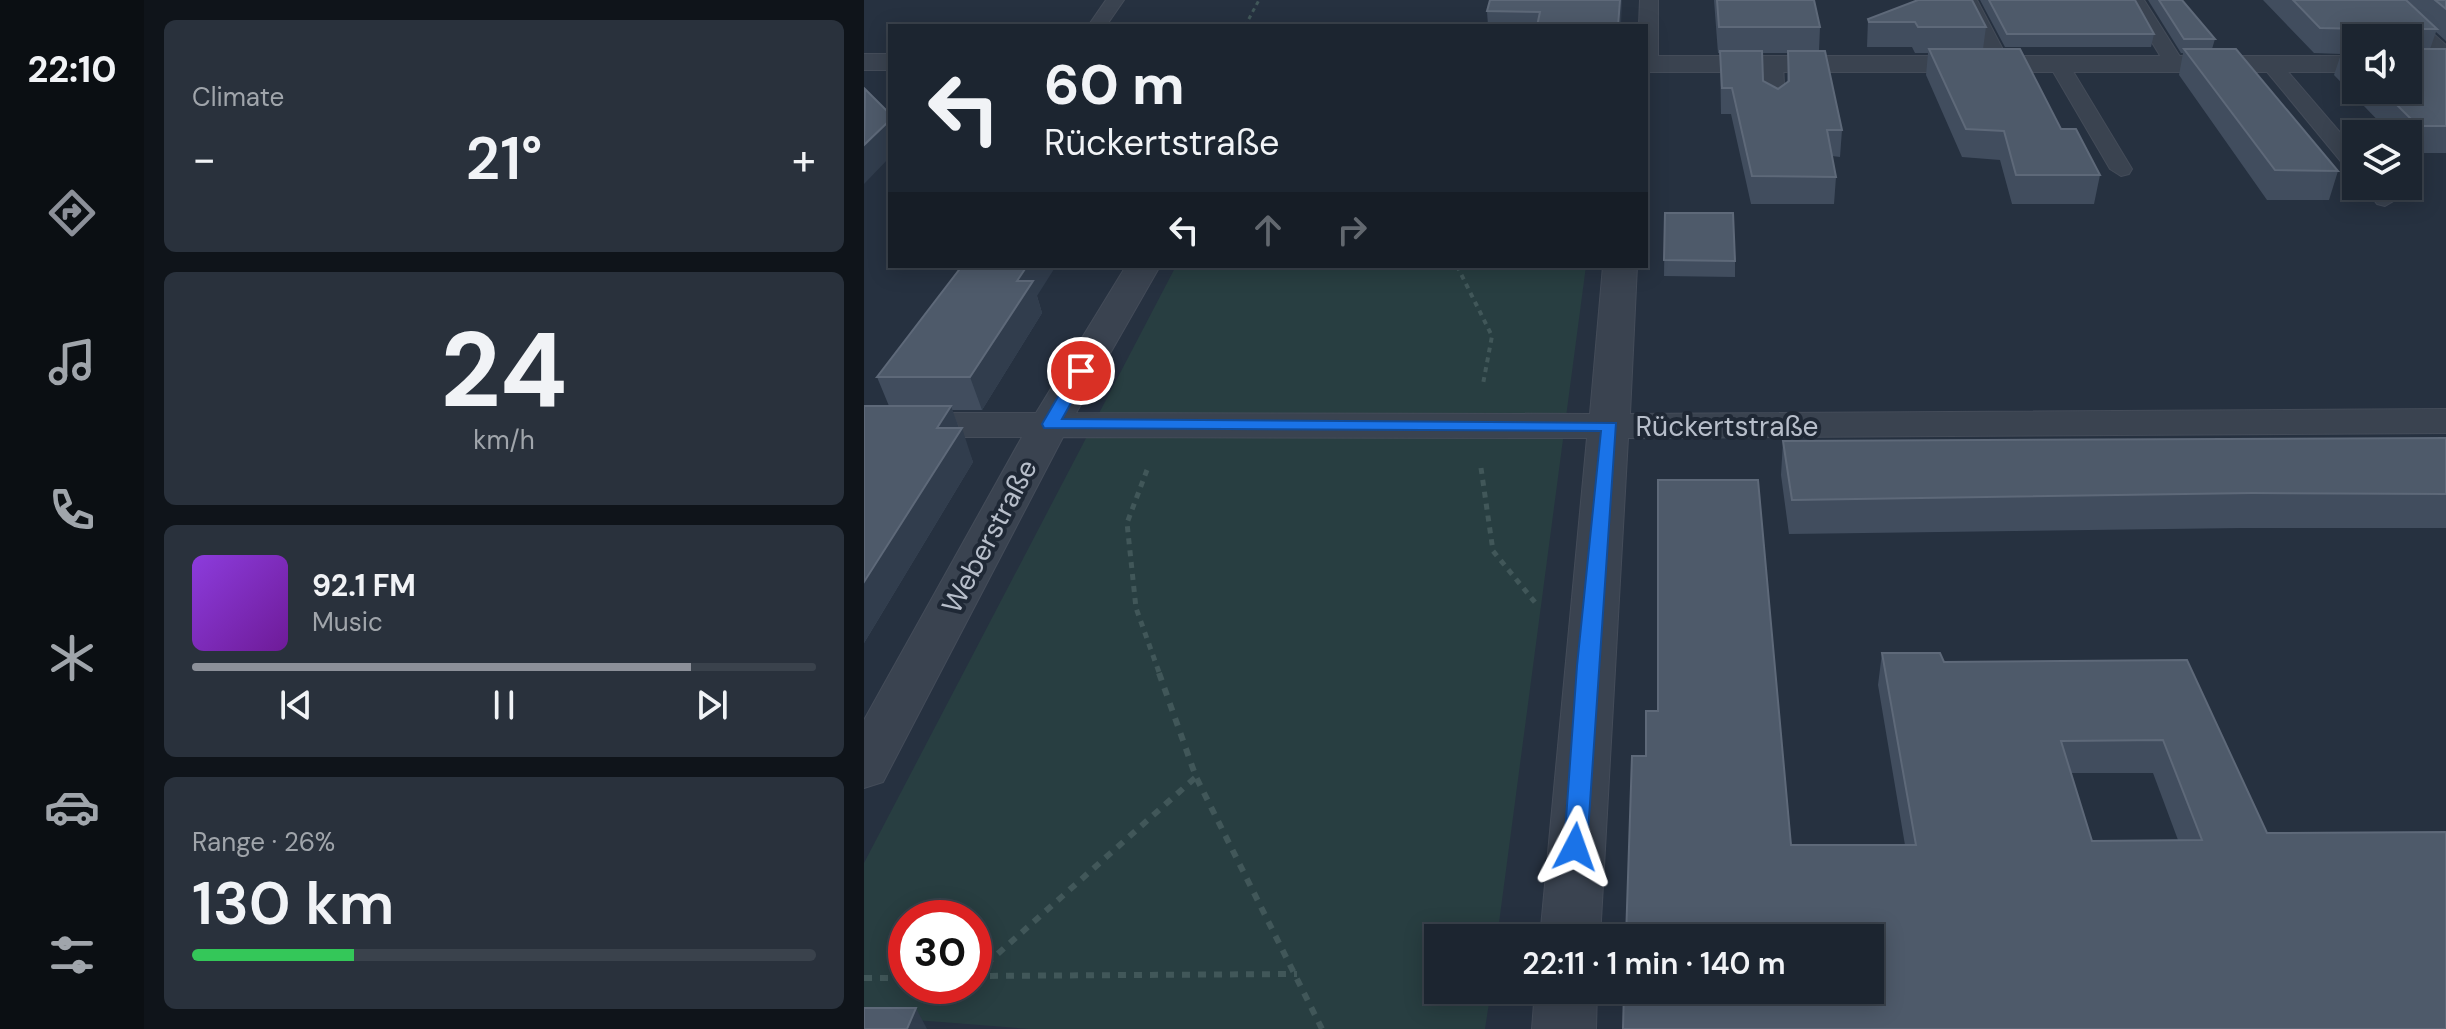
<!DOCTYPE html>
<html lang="en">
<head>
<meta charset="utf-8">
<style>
  :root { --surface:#1c2530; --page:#29313c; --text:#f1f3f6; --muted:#a0a5ab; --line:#3a424c; --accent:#8c9099 }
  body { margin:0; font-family:"DM Sans",sans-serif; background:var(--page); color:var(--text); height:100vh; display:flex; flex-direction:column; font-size:30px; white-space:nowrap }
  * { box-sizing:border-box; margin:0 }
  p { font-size:26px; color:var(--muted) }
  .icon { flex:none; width:44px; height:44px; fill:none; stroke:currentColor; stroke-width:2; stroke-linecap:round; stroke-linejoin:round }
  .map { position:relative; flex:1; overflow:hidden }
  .side { display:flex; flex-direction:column; gap:20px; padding:20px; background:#0f141a; width:720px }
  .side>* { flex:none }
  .top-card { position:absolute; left:24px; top:24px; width:760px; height:244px; border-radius:0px; box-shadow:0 4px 20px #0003,0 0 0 2px var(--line); background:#1c2530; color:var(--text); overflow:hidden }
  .fabs { position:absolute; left:1478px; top:24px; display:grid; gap:16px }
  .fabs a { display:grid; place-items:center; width:80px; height:80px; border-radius:0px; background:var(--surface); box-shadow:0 4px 20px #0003,0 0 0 2px var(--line); font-size:40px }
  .speed { position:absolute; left:24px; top:900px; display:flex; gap:16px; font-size:40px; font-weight:700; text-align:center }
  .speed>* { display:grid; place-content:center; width:104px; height:104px; border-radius:50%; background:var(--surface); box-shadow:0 4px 20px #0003,0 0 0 2px var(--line); line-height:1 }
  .speed .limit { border:12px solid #d22; background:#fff; color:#111 }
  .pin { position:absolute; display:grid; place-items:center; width:68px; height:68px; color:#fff; margin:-34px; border:4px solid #fff; border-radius:50%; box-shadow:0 2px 8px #0007 }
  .me { position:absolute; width:88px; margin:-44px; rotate:4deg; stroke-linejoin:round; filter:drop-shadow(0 0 6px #0008) }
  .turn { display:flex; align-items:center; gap:28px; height:168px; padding:0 24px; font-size:36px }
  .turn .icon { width:104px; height:104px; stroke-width:2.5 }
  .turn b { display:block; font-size:56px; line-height:68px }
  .lanes { display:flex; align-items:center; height:76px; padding:0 24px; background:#0003; justify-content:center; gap:40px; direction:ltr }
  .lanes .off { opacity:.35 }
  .big { font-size:60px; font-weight:600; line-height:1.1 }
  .side .card { flex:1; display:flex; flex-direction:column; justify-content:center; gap:12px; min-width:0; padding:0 28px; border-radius:12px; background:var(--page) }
  .side .dial { align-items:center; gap:0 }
  .dial b { font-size:104px; line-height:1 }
  .song { display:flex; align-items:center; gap:24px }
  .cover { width:96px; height:96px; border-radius:12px; background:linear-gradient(135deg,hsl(270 70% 55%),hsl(280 70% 35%)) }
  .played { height:8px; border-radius:4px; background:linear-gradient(90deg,var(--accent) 80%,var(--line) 80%) }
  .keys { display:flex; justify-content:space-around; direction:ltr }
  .heat { display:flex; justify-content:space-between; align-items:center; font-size:44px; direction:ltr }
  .charge { height:12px; border-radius:6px; background:linear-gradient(90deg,#34c759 26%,var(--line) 0) }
  .trip { position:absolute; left:560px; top:924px; width:460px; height:80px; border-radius:0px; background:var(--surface); box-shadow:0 4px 20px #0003,0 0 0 2px var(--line); font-weight:600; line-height:80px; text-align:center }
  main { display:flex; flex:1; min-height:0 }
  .tab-bar { display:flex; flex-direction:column; width:144px; justify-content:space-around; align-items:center; background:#0b0f13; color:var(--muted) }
  .tab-bar .icon { width:56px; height:56px }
  .tab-bar .selected { color:var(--accent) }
  .tab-bar b { font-size:36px; color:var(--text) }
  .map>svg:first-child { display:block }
</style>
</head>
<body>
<main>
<nav class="tab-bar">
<b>22:10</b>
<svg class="icon selected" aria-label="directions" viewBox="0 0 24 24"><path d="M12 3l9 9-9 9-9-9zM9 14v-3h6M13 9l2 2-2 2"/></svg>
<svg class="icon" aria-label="music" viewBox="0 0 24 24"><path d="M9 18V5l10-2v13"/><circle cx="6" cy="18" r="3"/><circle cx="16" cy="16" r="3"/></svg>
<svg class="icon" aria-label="phone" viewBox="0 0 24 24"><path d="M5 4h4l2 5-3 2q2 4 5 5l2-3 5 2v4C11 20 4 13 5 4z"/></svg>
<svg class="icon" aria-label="climate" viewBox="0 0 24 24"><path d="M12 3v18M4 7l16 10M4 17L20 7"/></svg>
<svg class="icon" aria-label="car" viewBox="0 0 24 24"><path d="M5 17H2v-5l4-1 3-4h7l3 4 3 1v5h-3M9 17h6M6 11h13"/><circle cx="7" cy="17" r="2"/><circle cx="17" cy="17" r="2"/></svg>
<svg class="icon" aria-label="filters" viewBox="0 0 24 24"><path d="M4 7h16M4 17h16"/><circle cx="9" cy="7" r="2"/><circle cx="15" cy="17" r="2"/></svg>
</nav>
<section class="side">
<div class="card"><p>Climate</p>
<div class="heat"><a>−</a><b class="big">21°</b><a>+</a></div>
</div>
<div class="card dial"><b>24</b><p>km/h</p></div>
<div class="card">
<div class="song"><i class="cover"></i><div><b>92.1 FM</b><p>Music</p></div></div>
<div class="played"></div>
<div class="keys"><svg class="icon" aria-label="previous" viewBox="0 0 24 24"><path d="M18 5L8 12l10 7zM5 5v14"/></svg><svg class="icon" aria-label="pause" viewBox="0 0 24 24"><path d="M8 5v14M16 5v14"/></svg><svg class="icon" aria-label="next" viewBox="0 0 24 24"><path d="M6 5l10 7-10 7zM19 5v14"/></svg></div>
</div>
<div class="card"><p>Range · 26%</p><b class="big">130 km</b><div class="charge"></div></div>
</section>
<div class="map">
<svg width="1582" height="1029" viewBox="0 0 1582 1029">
  <rect width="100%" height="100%" fill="#263140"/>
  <!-- green -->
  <path fill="#283e41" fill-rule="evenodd" d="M312 266H722L633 938H574V990H627L621 1029H166L0 1016V863ZM42 918H110V986H42Z"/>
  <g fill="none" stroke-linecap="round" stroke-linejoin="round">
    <defs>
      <g id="lane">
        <polygon points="242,0 260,0 242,26 224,26"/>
        <polygon points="776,0 794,0 794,64 784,70 782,26 775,26"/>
        <polygon points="1095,0 1113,0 1146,63 1143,67 1129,67"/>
        <polygon points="1262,0 1280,0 1320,63 1317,67 1303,67"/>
        <polygon points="1513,0 1532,0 1582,45 1582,61 1575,59"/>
        <polygon points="909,57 919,63 921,106 911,112 901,106 899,63"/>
        <polygon points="1194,57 1204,63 1268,169 1265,174 1257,176 1246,169 1184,63"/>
        <polygon points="1406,57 1413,59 1492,151 1492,172 1484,170 1399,67 1396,63"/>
        <polygon points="1499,186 1522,186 1533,199 1521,206 1513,204"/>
      </g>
      <g id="street">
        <rect x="0" y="54" width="26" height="16"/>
        <rect x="782" y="56" width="710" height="16"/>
        <polygon points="262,266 296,266 212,413 726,414 739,266 773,266 766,414 1582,409 1582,433 764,438 736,938 676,938 723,438 199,437 19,782 0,788 0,720 158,437 0,437 0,413 172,413"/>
        <polygon points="671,990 733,990 732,1029 668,1029"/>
      </g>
    </defs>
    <!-- lane casing -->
    <use href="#lane" stroke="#444c59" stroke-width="2"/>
    <!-- street casing -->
    <use href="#street" stroke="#444c59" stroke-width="2"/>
    <!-- path-far3 -->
    <polyline stroke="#415759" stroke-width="3" stroke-dasharray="4 4" stroke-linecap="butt" points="381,26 395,0"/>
    <!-- path-far2 -->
    <polyline stroke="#415759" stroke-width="4" stroke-dasharray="5 5" stroke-linecap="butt" points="593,266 628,336 619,384"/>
    <!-- path-far1 -->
    <g stroke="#415759" stroke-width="5" stroke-dasharray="6 6" stroke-linecap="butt">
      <polyline points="617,468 629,551 674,606"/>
      <polyline points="283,470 263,523 272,608 296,675"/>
    </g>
    <!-- path -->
    <g stroke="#415759" stroke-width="6" stroke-dasharray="8 8" stroke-linecap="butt">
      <polyline points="295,673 332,777 458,1029"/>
      <polyline points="110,975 332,777"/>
      <polyline points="110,976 433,974"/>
      <polyline points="0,978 42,978"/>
    </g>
    <!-- lane -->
    <use href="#lane" fill="#3a4350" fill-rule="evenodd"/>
    <!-- street -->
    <use href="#street" fill="#3a4350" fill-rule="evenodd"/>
  </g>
  <!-- wall -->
  <g fill="#414d5e" fill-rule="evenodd">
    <polygon points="626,0 757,26 624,26 623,11"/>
    <path d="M850 0H950L956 27 955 51 978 130 976 157 968 156 972 177 970 204H887L867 114H857L856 53H854ZM898 53H924L923 83 914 89 899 81Z"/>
    <polygon points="1116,0 1271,0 1290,34 1287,47 1141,47"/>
    <polygon points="1284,0 1318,0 1351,39 1348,49 1474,171 1465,200 1403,200 1315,75 1319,53 1317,53"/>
    <path d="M1399 0H1582V41L1572 32 1566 49H1582V153H1545L1544 134H1527L1470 75 1477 54 1450 53ZM1492 38H1544V90H1492Z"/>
    <polygon points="1004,19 1122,27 1119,49 1197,129 1236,175 1230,204 1148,204 1136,160 1098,157 1062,75 1064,53 1051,53 1048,47 1003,47"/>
    <polygon points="801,213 871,261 871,277 800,276"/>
    <polygon points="173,296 178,313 118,410 88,410 109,462 0,643 0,406 25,406 13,377"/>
    <polygon points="1582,438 1582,528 1378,528 925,534 917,475 919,441"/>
    <path d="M1018 653 1080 662 1323 660 1403 833 759 1029 782 756 794 711 927 845H1041L1014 685ZM1207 773H1289L1314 840 1228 841Z"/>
  </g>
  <!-- shaded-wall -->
  <g fill="#313d4d">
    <polygon points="756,0 758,0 757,26 754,26"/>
    <polygon points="26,120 26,157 0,184 0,145"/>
    <polygon points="163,266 192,266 173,296 178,313 118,410 106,377 153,281"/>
    <polygon points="87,406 96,431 98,428 109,462 0,643 0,582 73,428"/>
    <polygon points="52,1008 63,1029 43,1029"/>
  </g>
  <!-- building -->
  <g fill="#4e5a6a" stroke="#5e6979" stroke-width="2" fill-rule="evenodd">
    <polygon points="626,0 756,0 754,26 673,26 676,12 623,11"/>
    <polygon points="853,0 950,0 956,27 855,27"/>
    <polygon points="1054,0 1108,0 1122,27 1054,27 1051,22 1005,22 1004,19"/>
    <polygon points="1125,0 1271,0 1290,34 1143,34"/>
    <polygon points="1295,0 1318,0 1351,39 1320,39"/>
    <polygon points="1429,0 1542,0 1573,29 1550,29 1550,49 1582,49 1582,126 1554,126 1518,90 1544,90 1544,38 1502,38 1502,29 1456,28"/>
    <polygon points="1571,0 1582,0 1582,9"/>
    <polygon points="1065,49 1156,49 1197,129 1212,129 1236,175 1152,175 1140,131 1102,129"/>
    <polygon points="1320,49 1372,49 1474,171 1411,170"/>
    <polygon points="1478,49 1492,49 1492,64"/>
    <polygon points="856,51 898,51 899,81 914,89 925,81 924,51 961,51 978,130 963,130 972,177 888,176 868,88 858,88"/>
    <polygon points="1,89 26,114 26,120 0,145"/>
    <polygon points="801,213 869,213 871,261 800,260"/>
    <polygon points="98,266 163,266 153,281 169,281 106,377 13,377"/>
    <polygon points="0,406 87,406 73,428 98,428 0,582"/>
    <polygon points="1582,438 1582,494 1388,493 928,500 919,441"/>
    <path d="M794 480H894L927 845H1052L1018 653H1076L1080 662 1323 660 1403 833 1582 832V1029H759L760 990H1006V938H762L768 756H782V711H794ZM1299 740 1338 840 1228 841 1197 741Z"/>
    <polygon points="0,1008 52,1008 43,1029 0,1029"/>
  </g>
  <!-- route -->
  <polygon fill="#1a73e8" stroke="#114b97" stroke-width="2" points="217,367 225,371 198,419 752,423 723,847 720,854 703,854 700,847 713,666 737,431 180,428 178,424 209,371"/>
  <g text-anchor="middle" stroke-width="8" stroke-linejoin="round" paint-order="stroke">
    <!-- street labels -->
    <g font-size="28" fill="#b7beca" stroke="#1f2835">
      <text x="863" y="436">Rückertstraße</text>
      <text transform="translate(125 536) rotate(-62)" y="10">Weberstraße</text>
    </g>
  </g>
</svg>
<div class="fabs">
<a><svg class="icon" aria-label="sound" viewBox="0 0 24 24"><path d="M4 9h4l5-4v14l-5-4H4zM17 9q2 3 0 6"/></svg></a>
<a><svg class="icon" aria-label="layers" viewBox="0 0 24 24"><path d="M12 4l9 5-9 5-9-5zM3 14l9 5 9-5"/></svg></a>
</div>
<div class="speed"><div class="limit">30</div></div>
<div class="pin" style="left:217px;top:371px;background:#d93025"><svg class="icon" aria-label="arrive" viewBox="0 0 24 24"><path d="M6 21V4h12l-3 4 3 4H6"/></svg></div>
<svg class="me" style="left:711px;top:847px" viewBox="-20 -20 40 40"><path d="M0-17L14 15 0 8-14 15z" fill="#1a73e8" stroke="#fff" stroke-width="4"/></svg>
<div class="trip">22:11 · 1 min · 140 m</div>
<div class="top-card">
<div class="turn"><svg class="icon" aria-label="left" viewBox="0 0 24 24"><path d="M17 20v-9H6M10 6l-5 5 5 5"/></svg><div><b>60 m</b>Rückertstraße</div></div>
<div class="lanes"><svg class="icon" aria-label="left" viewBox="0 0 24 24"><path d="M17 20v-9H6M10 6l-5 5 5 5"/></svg><svg class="icon off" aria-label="ahead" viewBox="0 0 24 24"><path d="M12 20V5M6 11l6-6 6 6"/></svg><svg class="icon off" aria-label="right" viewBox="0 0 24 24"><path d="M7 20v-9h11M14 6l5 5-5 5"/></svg></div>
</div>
</div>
</main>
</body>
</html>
